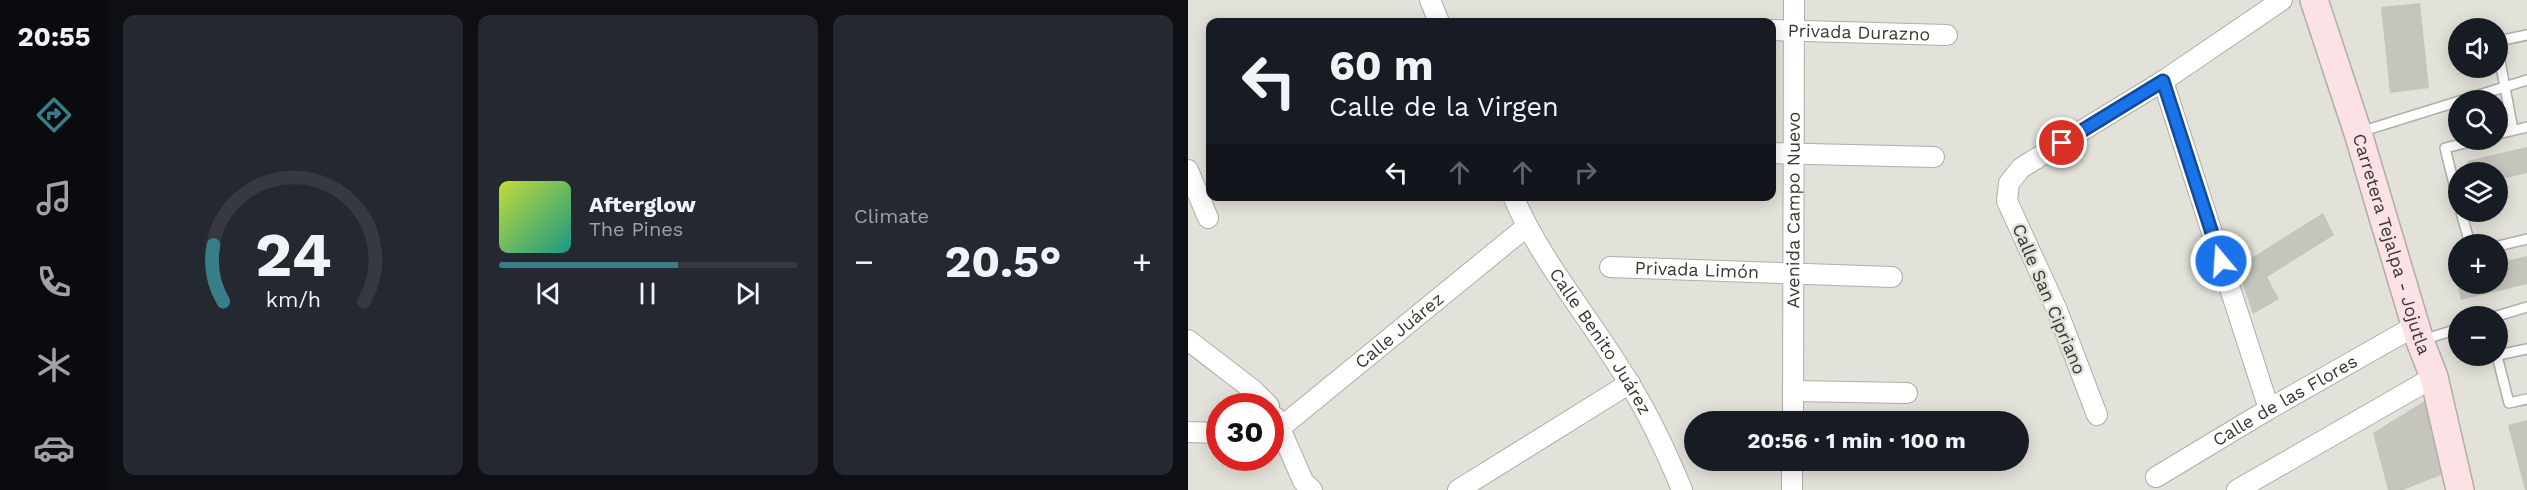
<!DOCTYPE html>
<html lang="en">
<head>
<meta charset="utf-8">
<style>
  :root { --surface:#171b24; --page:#242831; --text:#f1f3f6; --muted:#9ea1a6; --line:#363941; --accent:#377e88 }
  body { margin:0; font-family:"Work Sans",sans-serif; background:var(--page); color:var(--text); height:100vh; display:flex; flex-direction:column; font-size:22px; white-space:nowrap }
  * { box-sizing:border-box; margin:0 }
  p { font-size:20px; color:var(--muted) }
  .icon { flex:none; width:33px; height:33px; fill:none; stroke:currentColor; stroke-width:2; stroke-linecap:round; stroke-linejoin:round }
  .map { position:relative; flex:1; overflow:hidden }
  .drawer { display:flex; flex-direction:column; gap:15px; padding:15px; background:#0d0f14; width:1080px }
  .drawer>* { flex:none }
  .top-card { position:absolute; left:18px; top:18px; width:570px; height:183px; border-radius:12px; box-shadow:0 3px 15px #0003; background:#171b24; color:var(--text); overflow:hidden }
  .tools { position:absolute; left:1260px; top:18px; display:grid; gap:12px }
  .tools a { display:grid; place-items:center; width:60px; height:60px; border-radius:50%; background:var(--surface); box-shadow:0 3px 15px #0003; font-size:30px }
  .speed { position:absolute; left:18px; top:393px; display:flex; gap:12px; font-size:30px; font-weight:700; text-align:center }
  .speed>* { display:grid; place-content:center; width:78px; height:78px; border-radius:50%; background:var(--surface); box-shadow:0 3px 15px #0003; line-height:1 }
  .speed .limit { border:9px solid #d22; background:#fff; color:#111 }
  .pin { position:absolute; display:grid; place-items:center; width:51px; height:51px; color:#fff; margin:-26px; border:3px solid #fff; border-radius:50%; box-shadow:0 2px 6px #0007 }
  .me { position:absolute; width:66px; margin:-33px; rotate:342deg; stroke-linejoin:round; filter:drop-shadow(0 0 4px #0008) }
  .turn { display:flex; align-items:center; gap:21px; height:126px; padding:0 24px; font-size:27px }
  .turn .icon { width:78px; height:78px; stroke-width:2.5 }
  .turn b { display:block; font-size:42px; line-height:51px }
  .lanes { display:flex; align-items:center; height:57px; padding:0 24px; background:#0003; justify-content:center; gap:30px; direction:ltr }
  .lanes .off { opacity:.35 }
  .big { font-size:45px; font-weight:700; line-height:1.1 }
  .drawer .tile { flex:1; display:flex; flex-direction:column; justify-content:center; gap:9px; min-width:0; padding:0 21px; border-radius:12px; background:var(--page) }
  .drawer .dial { align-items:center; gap:0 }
  .dial svg { height:156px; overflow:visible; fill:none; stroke:var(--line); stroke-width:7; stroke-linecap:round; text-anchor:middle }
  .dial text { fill:var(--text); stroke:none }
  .song { display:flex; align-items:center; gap:18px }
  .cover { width:72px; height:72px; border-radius:9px; background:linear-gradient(135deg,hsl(70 70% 55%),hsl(170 70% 35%)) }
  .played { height:6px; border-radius:3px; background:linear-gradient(90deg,var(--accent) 60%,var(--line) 60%) }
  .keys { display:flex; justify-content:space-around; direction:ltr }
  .heat { display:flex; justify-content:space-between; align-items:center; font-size:33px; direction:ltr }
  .drawer .tiles { flex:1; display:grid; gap:15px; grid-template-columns:repeat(3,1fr) }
  .trip { position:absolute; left:496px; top:411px; width:345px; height:60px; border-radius:30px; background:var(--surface); box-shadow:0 3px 15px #0003; font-weight:700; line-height:60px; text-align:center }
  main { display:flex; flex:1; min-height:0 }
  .tab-bar { display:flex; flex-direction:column; width:108px; justify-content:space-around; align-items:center; background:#090b0e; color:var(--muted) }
  .tab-bar .icon { width:42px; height:42px }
  .tab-bar .current { color:var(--accent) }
  .tab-bar b { font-size:27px; color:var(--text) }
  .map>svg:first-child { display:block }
</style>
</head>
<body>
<main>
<nav class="tab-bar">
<b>20:55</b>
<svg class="icon current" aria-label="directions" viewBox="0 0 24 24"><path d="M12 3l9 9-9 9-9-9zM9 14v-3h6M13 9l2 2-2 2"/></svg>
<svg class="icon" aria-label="music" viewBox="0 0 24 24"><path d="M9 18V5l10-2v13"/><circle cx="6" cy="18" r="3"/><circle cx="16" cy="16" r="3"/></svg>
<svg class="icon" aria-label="phone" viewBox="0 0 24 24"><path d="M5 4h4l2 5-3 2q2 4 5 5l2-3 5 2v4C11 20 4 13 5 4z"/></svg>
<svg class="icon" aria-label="climate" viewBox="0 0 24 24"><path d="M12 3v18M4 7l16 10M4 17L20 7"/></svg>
<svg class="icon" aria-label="car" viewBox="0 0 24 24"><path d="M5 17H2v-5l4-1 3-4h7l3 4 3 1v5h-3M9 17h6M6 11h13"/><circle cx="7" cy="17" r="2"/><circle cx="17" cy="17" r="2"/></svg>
</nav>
<section class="drawer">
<div class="tiles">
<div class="tile dial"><svg viewBox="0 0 100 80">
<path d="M14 69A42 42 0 1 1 86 69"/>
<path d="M14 69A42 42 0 0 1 9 40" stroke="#377e88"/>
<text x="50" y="56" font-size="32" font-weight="700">24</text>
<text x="50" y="72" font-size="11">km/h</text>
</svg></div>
<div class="tile">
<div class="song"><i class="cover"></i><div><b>Afterglow</b><p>The Pines</p></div></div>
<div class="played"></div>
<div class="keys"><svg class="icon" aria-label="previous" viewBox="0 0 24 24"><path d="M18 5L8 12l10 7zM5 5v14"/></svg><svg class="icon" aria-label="pause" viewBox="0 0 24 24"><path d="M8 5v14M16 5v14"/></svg><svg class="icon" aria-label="next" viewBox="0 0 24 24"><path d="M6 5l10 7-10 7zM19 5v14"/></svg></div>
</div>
<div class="tile"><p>Climate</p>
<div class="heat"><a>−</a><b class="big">20.5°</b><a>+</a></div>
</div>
</div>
</section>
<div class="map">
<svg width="1339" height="490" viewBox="0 0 1339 490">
  <rect width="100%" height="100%" fill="#e3e2da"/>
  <!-- building -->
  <g fill="#c6c5bd">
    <polygon points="1232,3 1241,88 1202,93 1193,7"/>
    <polygon points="1339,147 1339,173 1310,180 1310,172 1282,172 1279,161"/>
    <polygon points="1135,213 1146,235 1079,277 1091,299 1065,314 1049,267"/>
    <polygon points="1339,256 1339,284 1273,300 1267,274 1270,273 1270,284 1310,284 1310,263"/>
    <polygon points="1238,400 1253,475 1215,490 1200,490 1185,433"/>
    <polygon points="1339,420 1339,490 1337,490 1320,425"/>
  </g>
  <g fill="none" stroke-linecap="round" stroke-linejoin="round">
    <defs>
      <g id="service">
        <polyline points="1310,41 1339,35"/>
        <polyline points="1310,50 1325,130"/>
        <polyline points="1172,132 1339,80"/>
        <polyline points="1310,134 1339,127"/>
        <polyline points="1270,200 1257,148 1290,140"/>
        <polyline points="1273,212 1282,244"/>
        <polyline points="1310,246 1339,239"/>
        <polyline points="1309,316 1339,307"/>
        <polyline points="1234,340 1270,329"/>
        <polyline points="1310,355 1339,349"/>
        <polyline points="1309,356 1321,403 1339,399"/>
      </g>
      <g id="minor">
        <polyline points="242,0 251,22"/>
        <path id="s1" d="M584 30 759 35"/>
        <polyline points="975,81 1081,409"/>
        <polyline points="584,153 746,157"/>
        <polyline points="0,170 20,218"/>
        <path id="s2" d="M325 196C354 264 404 320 441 383 462 417 479 453 494 490"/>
        <path id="s3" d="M422 267 704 277"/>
        <polyline points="0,340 65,390 81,406"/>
        <polyline points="605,391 719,393"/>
        <polyline points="909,415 869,310 819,201 821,183 833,168 975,81 1094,0"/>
        <polyline points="87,417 115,481 124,490"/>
        <path id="s4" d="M605 422 606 0"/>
        <path id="s5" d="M82 429 92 428 338 227"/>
        <polyline points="0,432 32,433"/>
        <path id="s6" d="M968 477 1081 409 1227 326"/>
        <polyline points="270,490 442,383"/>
        <polyline points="604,490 604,460"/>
        <polyline points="1049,490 1246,377"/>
      </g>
      <g id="secondary">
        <path id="s7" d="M1126 0 1170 133 1232 341 1246 377 1272 490"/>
      </g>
    </defs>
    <!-- service casing -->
    <use href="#service" stroke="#b0aea6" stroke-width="12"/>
    <!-- minor casing -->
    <use href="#minor" stroke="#b0aea6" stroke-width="22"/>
    <!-- secondary casing -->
    <use href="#secondary" stroke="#b0aea6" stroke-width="30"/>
    <!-- service -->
    <use href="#service" stroke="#fff" stroke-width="9"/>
    <!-- minor -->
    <use href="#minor" stroke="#fff" stroke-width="20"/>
    <!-- secondary -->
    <use href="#secondary" stroke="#fce1e5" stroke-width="27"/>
  </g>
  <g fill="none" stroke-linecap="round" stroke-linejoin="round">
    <defs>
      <polyline id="route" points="874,143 975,81 1033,261"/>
    </defs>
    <!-- route casing -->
    <use href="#route" stroke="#114b97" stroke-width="15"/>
    <!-- route -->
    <use href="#route" stroke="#1a73e8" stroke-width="10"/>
  </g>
  <g text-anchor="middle" stroke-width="5" stroke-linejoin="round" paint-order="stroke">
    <!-- street labels -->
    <g font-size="18" fill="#383834" stroke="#e3e2da">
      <text dy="6" stroke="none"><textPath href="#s1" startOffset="87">Privada Durazno</textPath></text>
      <text dy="6" stroke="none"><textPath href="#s4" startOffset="212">Avenida Campo Nuevo</textPath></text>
      <text dy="6" stroke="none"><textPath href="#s7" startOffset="256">Carretera Tejalpa - Jojutla</textPath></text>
      <text dy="6" stroke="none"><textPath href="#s3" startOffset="87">Privada Limón</textPath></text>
      <text transform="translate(861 299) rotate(67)" y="6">Calle San Cipriano</text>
      <text dy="6" stroke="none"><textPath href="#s5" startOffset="164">Calle Juárez</textPath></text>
      <text dy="6" stroke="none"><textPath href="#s2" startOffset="170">Calle Benito Juárez</textPath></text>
      <text dy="6" stroke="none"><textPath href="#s6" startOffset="150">Calle de las Flores</textPath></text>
    </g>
  </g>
</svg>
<div class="tools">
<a><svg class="icon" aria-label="sound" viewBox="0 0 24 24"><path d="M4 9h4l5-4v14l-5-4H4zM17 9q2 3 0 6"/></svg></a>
<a><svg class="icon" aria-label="search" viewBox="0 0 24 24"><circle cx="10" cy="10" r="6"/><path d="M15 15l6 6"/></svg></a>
<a><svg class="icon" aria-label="layers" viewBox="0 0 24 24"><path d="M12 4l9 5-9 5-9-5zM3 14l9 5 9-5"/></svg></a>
<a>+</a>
<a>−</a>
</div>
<div class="speed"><div class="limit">30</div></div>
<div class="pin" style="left:874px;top:143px;background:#d93025"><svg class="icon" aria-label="arrive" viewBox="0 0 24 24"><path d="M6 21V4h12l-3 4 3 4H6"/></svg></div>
<svg class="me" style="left:1033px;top:261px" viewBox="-20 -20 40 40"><circle r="17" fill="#1a73e8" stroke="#fff" stroke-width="3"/><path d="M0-11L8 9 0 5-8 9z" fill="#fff"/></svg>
<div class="trip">20:56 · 1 min · 100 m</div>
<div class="top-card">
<div class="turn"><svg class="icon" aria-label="left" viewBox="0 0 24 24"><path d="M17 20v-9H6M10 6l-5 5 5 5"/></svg><div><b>60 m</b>Calle de la Virgen</div></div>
<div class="lanes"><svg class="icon" aria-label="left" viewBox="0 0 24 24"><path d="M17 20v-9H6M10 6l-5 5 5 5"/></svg><svg class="icon off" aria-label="ahead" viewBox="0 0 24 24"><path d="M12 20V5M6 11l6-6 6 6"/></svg><svg class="icon off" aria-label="ahead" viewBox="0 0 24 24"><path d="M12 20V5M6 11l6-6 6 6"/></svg><svg class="icon off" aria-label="right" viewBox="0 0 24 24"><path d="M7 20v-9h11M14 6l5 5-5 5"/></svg></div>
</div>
</div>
</main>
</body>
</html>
